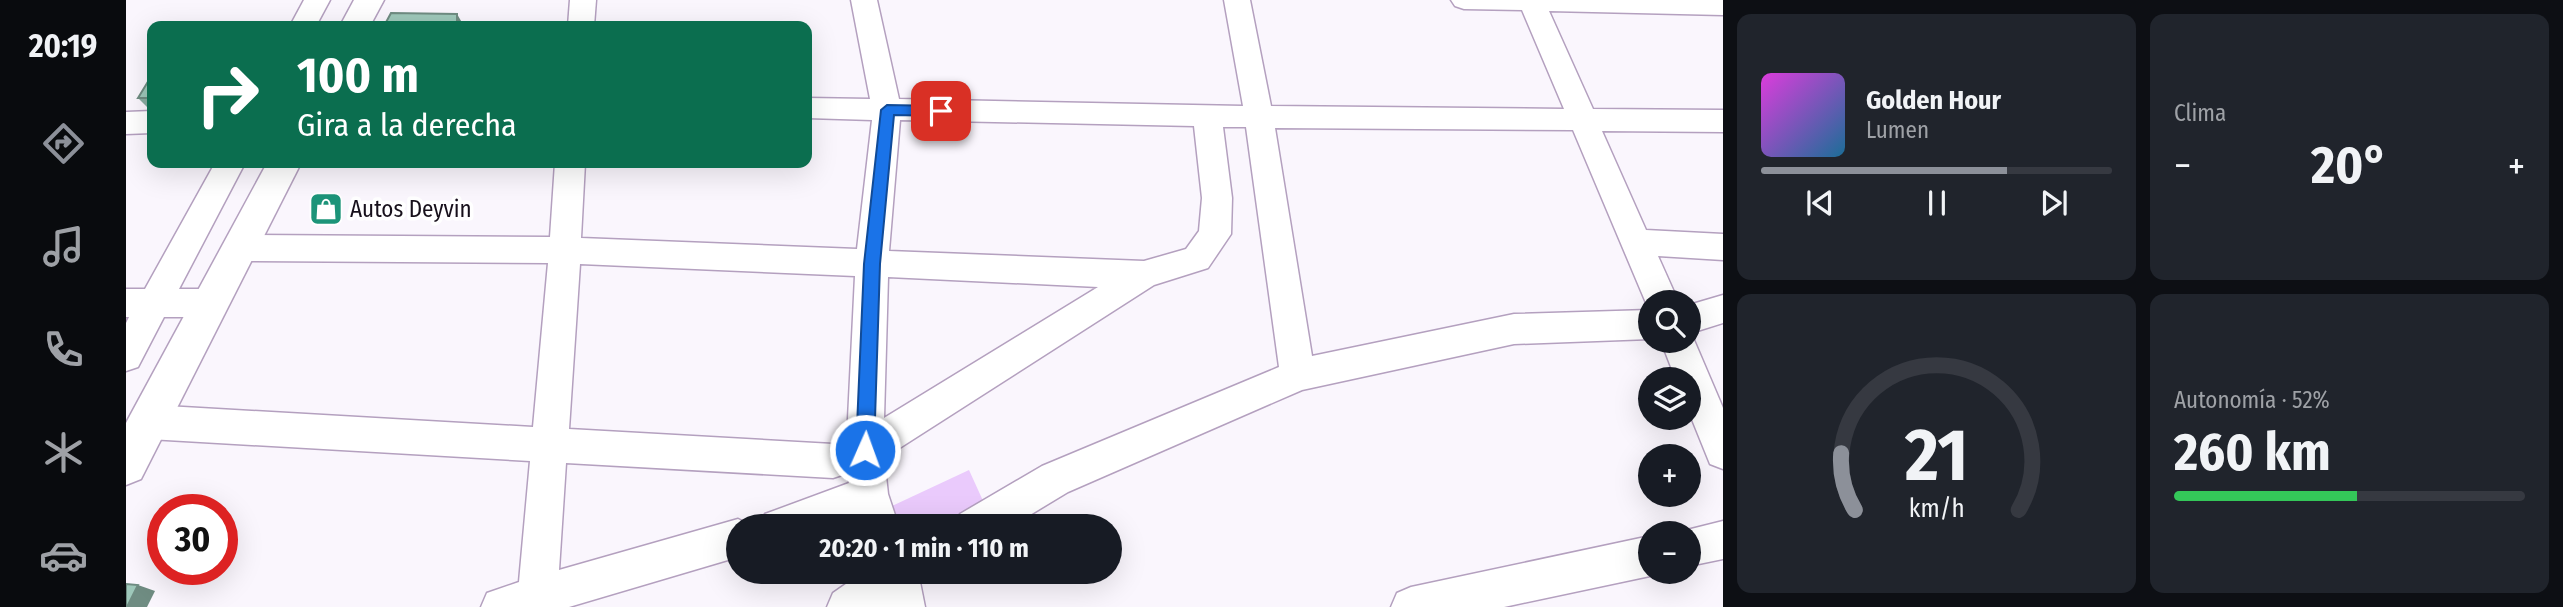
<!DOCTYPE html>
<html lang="es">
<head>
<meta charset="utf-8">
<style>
  :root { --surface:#171b24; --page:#20242c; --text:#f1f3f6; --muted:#9ea1a6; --line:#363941; --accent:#8c9099 }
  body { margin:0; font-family:"Fira Sans Condensed",sans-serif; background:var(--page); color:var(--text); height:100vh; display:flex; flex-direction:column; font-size:26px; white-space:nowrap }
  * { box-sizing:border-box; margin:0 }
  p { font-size:23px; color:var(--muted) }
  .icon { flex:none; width:38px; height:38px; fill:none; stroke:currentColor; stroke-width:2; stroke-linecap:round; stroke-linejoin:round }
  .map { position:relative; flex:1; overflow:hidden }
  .sheet { display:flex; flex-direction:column; gap:14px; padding:14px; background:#0d0f14; width:840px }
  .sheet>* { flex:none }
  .hud { position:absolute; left:21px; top:21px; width:665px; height:147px; border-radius:14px; box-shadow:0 7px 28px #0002; background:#0b6e4f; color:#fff; overflow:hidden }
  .buttons { position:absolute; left:1512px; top:290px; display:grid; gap:14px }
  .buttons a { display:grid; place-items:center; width:63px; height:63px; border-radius:50%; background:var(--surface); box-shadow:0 7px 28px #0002; font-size:35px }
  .speed { position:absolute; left:21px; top:494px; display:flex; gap:14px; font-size:35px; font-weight:700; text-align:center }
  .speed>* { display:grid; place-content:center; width:91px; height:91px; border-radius:50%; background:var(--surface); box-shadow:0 7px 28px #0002; line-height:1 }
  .speed .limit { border:10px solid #d22; background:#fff; color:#111 }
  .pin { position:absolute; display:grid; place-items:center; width:60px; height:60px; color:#fff; margin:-30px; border-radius:14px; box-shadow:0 4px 10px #0006 }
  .me { position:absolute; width:77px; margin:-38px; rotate:2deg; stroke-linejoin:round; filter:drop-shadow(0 0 5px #0008) }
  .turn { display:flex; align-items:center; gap:24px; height:147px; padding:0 35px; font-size:32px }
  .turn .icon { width:91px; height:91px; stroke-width:2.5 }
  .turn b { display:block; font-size:49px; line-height:60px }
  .big { font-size:52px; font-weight:700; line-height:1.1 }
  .sheet .widget { flex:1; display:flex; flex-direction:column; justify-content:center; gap:10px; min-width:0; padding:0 24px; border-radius:14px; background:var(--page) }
  .sheet .dial { align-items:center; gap:0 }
  .dial svg { height:182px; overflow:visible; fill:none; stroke:var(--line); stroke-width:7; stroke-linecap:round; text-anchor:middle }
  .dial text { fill:var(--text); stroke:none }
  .song { display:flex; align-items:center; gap:21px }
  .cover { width:84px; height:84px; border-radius:10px; background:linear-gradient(135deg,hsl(300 70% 55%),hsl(200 70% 35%)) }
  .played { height:7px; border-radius:4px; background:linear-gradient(90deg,var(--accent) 70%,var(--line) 70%) }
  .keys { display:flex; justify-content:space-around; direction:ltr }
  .heat { display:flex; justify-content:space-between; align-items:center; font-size:38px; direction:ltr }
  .charge { height:10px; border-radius:5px; background:linear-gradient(90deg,#34c759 52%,var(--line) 0) }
  .sheet .tiles { flex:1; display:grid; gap:14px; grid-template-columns:repeat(2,1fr) }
  .trip { position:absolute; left:600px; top:514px; width:396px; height:70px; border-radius:35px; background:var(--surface); box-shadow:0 7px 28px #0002; font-weight:700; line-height:70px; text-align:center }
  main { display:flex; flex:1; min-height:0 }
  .tab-bar { display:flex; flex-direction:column; width:126px; justify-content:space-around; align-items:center; background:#090b0e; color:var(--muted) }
  .tab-bar .icon { width:49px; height:49px }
  .tab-bar .selected { color:var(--accent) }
  .tab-bar b { font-size:32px; color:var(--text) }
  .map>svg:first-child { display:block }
</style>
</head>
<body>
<main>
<nav class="tab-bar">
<b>20:19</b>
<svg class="icon selected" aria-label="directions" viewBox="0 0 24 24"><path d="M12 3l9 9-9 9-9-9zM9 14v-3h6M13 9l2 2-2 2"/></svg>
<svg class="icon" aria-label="music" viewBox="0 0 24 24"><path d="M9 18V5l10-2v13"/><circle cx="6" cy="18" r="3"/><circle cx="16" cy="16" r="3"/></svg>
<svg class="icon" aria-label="phone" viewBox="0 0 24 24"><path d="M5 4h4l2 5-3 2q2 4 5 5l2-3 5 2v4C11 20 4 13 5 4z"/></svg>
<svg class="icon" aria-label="climate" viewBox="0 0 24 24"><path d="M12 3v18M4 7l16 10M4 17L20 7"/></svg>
<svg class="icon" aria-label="car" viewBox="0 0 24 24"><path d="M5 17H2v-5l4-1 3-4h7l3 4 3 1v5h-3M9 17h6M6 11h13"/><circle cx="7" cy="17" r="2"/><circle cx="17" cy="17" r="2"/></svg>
</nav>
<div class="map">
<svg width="1597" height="607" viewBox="0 0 1597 607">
  <rect width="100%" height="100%" fill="#faf6fd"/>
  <!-- green -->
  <polygon fill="#eacafc" points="843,470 858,503 822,527 774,527 766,506"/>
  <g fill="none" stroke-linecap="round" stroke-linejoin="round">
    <defs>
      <g id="minor">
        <polygon points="178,0 204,0 190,26 164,26"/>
        <polygon points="444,0 470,0 468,26 442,26"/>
        <path d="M725 0H751L773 99 1117 106 1098 0H1124L1145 106 1438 109 1396 10 1338 9 1329 6 1325 0H1597V15L1423 11 1467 109 1597 110V132L1476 131 1520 230 1597 234V260L1532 256 1553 303H1524V339L1388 344 1176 390 942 492 884 527H829L834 514 916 466 1153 367 1120 127H1097L1106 198 1105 234 1082 268 1028 285 758 458 762 494 773 527H735L731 516 704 527H634L639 514 723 483 722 473 707 478 440 463 433 570 612 519 627 527H612V557L443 607H355L361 593 393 582 404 461 23 439 10 434 5 422 10 410 23 405 407 427 422 263 113 261 102 257 97 248 102 239 113 235 424 237 429 163H459L455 238 731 249 746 120 681 118V98L744 99ZM774 120 1068 126 1076 198 1073 231 1060 249 1018 261 763 251ZM1149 128 1447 130 1523 310 1388 314 1186 356ZM454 264 729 276 721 439 707 444 443 429ZM762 277 972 287 758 418Z"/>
        <polygon points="26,111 26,133 0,134 0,112"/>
        <polygon points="89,163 119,163 53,289 85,289 97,293 102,303 97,313 85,317 38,317 12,367 0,371 0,323 3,317 0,317 0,289 19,289"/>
        <polygon points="1597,295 1597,323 1565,333 1597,408 1597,469 1584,464 1563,412 1563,380 1550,380 1535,341 1563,341 1563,305"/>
        <polygon points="1597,521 1597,559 1563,566 1563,534 1549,533"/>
        <polygon points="1524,536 1524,572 1532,572 1524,576 1378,607 1265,607 1271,593 1285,587"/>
        <polygon points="737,572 792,572 799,607 701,607 707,593"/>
      </g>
      <g id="highway">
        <polygon points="228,0 258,0 244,26 214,26"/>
        <polygon points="141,163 175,163 15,479 0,485 0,423"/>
      </g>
    </defs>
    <!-- minor casing -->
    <use href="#minor" stroke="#b4a0bf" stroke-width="3"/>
    <!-- highway casing -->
    <use href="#highway" stroke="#b4a0bf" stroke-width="3"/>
    <!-- minor -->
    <use href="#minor" fill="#fff" fill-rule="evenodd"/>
    <!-- highway -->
    <use href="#highway" fill="#fff" fill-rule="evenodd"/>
  </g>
  <!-- wall -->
  <polygon fill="#88aca0" points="26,75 26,112 12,98"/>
  <!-- shaded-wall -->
  <g fill="#6f8c82">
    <polygon points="331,14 338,26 331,26"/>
    <polygon points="12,585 29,591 21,607 1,607"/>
  </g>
  <!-- building -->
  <g fill="#9ec8ba" stroke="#6f8c82" stroke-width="2">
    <polygon points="265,13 331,14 331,26 258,26"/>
    <polygon points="26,75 26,98 12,98"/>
    <polygon points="0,584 12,585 1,607 0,607"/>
  </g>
  <!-- route -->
  <polygon fill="#1a73e8" stroke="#114b97" stroke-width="2" points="761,105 815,106 822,111 815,116 768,115 754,264 748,450 745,456 739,458 733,456 730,450 738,264 755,110"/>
  <!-- icons -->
  <defs>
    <symbol id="shop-square" viewBox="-11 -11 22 22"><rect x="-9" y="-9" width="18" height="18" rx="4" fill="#1c9479" stroke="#fff"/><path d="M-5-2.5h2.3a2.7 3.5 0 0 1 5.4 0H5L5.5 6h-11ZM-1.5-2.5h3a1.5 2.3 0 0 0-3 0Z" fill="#fff"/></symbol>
  </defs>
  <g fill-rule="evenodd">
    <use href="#shop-square" x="181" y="190" width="38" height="38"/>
  </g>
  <g text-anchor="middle" stroke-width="7" stroke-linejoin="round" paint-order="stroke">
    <!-- poi labels -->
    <g font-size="23" fill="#17101b" stroke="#fff" text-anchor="start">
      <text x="224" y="217">Autos Deyvin</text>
    </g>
  </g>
</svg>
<div class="buttons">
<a><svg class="icon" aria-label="search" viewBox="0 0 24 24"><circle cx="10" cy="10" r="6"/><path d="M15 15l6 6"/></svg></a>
<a><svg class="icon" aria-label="layers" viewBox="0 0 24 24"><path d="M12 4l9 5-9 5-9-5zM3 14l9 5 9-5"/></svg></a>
<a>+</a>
<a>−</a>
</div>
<div class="speed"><div class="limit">30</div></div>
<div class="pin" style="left:815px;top:111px;background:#d93025"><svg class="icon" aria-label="arrive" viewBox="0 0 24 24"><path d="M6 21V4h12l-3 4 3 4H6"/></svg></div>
<svg class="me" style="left:739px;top:450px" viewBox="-20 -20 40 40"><circle r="17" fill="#1a73e8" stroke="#fff" stroke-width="3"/><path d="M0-11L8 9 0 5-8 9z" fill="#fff"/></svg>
<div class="trip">20:20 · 1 min · 110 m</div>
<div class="hud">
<div class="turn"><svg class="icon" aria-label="right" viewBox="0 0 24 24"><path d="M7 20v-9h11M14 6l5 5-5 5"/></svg><div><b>100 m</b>Gira a la derecha</div></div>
</div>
</div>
<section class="sheet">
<div class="tiles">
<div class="widget">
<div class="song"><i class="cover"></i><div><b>Golden Hour</b><p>Lumen</p></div></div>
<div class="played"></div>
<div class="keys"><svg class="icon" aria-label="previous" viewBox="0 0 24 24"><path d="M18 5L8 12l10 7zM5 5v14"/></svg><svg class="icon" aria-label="pause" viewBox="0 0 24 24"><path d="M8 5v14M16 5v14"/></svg><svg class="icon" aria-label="next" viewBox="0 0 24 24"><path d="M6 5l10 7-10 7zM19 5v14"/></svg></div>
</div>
<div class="widget"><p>Clima</p>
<div class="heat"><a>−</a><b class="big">20°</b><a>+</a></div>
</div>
<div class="widget dial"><svg viewBox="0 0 100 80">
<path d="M14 69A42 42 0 1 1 86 69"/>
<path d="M14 69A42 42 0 0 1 8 44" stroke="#8c9099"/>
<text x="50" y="56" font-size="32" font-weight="700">21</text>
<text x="50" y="72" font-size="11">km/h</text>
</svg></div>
<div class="widget"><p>Autonomía · 52%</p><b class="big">260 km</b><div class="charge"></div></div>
</div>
</section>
</main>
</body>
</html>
